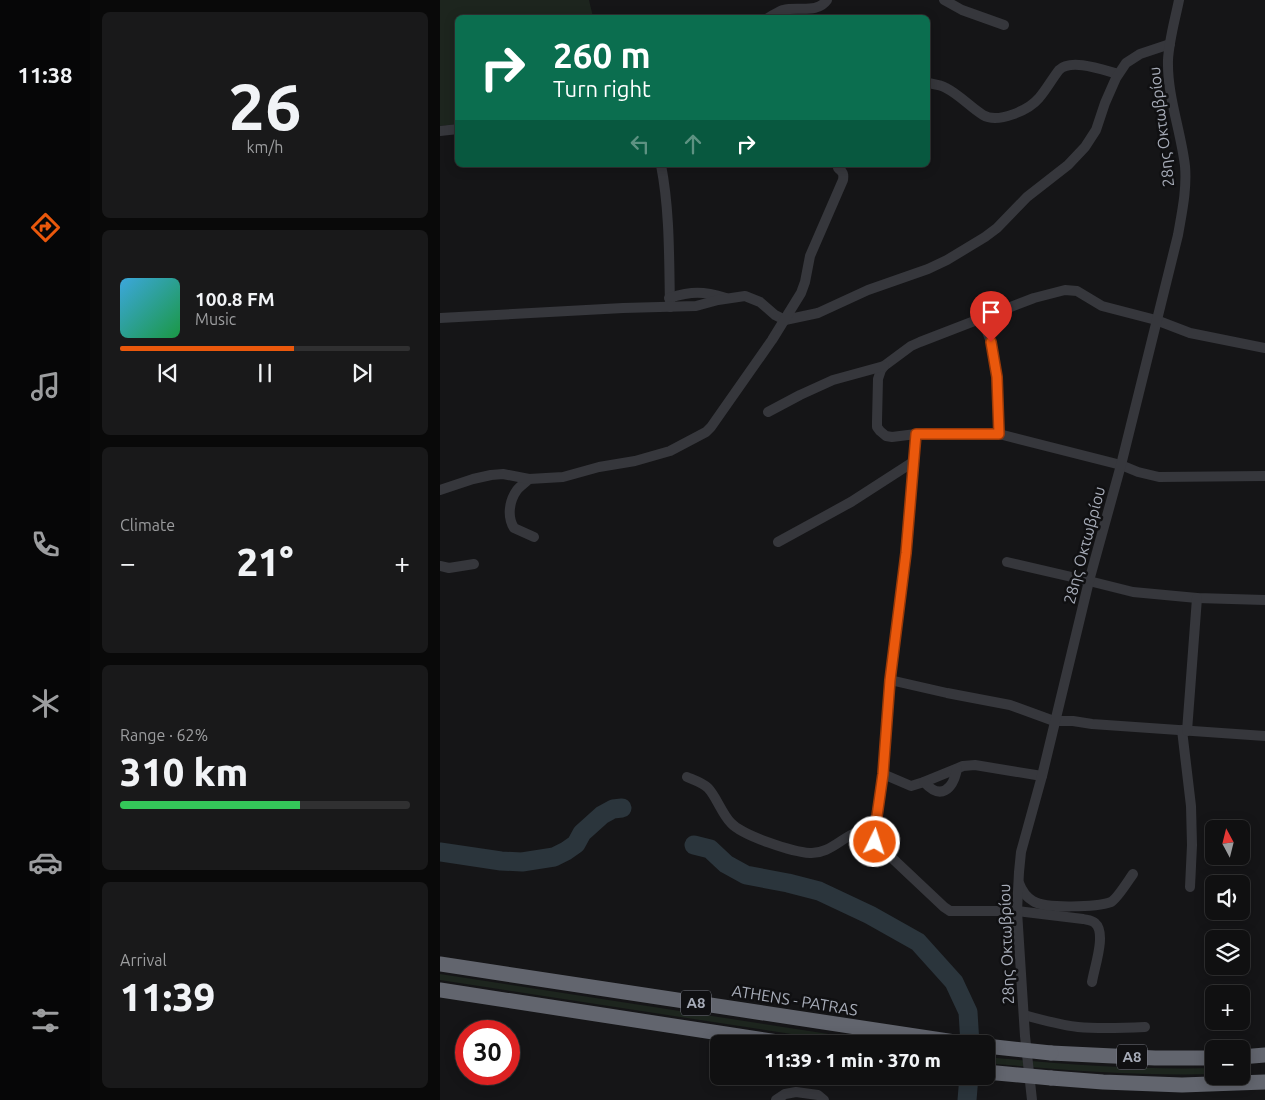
<!DOCTYPE html>
<html lang="en">
<head>
<meta charset="utf-8">
<style>
  :root { --surface:#101011; --page:#19191a; --text:#f1f3f6; --muted:#9c9d9f; --line:#303031; --accent:#ea580c }
  body { margin:0; font-family:Ubuntu,sans-serif; background:var(--page); color:var(--text); height:100vh; display:flex; flex-direction:column; font-size:19px; white-space:nowrap }
  * { box-sizing:border-box; margin:0 }
  p { font-size:16px; color:var(--muted) }
  .icon { flex:none; width:28px; height:28px; fill:none; stroke:currentColor; stroke-width:2; stroke-linecap:round; stroke-linejoin:round }
  .map { position:relative; flex:1; overflow:hidden }
  .sheet { display:flex; flex-direction:column; gap:12px; padding:12px; background:#090909; width:350px }
  .sheet>* { flex:none }
  .hud { position:absolute; left:15px; top:15px; width:475px; height:152px; border-radius:8px; box-shadow:0 2px 12px #0003,0 0 0 1px var(--line); background:#0b6e4f; color:#fff; overflow:hidden }
  .needle { width:32px; rotate:353deg }
  .fabs { position:absolute; left:765px; top:820px; display:grid; gap:10px }
  .fabs a { display:grid; place-items:center; width:45px; height:45px; border-radius:8px; background:var(--surface); box-shadow:0 2px 12px #0003,0 0 0 1px var(--line); font-size:25px }
  .speed { position:absolute; left:15px; top:1020px; display:flex; gap:10px; font-size:25px; font-weight:700; text-align:center }
  .speed>* { display:grid; place-content:center; width:65px; height:65px; border-radius:50%; background:var(--surface); box-shadow:0 2px 12px #0003,0 0 0 1px var(--line); line-height:1 }
  .speed .limit { border:8px solid #d22; background:#fff; color:#111 }
  .pin { position:absolute; display:grid; place-items:center; width:42px; height:42px; color:#fff; margin:-51px -21px; border-radius:50% 50% 50% 0; rotate:-45deg; box-shadow:0 0 5px #0007 }
  .pin .icon { rotate:45deg }
  .me { position:absolute; width:55px; margin:-28px; rotate:4deg; stroke-linejoin:round; filter:drop-shadow(0 0 4px #0008) }
  .turn { display:flex; align-items:center; gap:18px; height:105px; padding:0 15px; font-size:22px }
  .turn .icon { width:65px; height:65px; stroke-width:2.5 }
  .turn b { display:block; font-size:35px; line-height:42px }
  .lanes { display:flex; align-items:center; height:48px; padding:0 15px; background:#0003; justify-content:center; gap:25px; direction:ltr }
  .lanes .off { opacity:.35 }
  .big { font-size:38px; font-weight:800; line-height:1.1 }
  .sheet .card { flex:1; display:flex; flex-direction:column; justify-content:center; gap:8px; min-width:0; padding:0 18px; border-radius:8px; background:var(--page) }
  .sheet .dial { align-items:center; gap:0 }
  .dial b { font-size:65px; line-height:1 }
  .song { display:flex; align-items:center; gap:15px }
  .cover { width:60px; height:60px; border-radius:8px; background:linear-gradient(135deg,hsl(200 70% 55%),hsl(140 70% 35%)) }
  .played { height:5px; border-radius:2px; background:linear-gradient(90deg,var(--accent) 60%,var(--line) 60%) }
  .keys { display:flex; justify-content:space-around; direction:ltr }
  .heat { display:flex; justify-content:space-between; align-items:center; font-size:28px; direction:ltr }
  .charge { height:8px; border-radius:4px; background:linear-gradient(90deg,#34c759 62%,var(--line) 0) }
  .trip { position:absolute; left:270px; top:1035px; width:285px; height:50px; border-radius:8px; background:var(--surface); box-shadow:0 2px 12px #0003,0 0 0 1px var(--line); font-weight:800; line-height:50px; text-align:center }
  main { display:flex; flex:1; min-height:0 }
  .tab-bar { display:flex; flex-direction:column; width:90px; justify-content:space-around; align-items:center; background:#060607; color:var(--muted) }
  .tab-bar .icon { width:35px; height:35px }
  .tab-bar .active { color:var(--accent) }
  .tab-bar b { font-size:22px; color:var(--text) }
  .map>svg:first-child { display:block }
</style>
</head>
<body>
<main>
<nav class="tab-bar">
<b>11:38</b>
<svg class="icon active" aria-label="directions" viewBox="0 0 24 24"><path d="M12 3l9 9-9 9-9-9zM9 14v-3h6M13 9l2 2-2 2"/></svg>
<svg class="icon" aria-label="music" viewBox="0 0 24 24"><path d="M9 18V5l10-2v13"/><circle cx="6" cy="18" r="3"/><circle cx="16" cy="16" r="3"/></svg>
<svg class="icon" aria-label="phone" viewBox="0 0 24 24"><path d="M5 4h4l2 5-3 2q2 4 5 5l2-3 5 2v4C11 20 4 13 5 4z"/></svg>
<svg class="icon" aria-label="climate" viewBox="0 0 24 24"><path d="M12 3v18M4 7l16 10M4 17L20 7"/></svg>
<svg class="icon" aria-label="car" viewBox="0 0 24 24"><path d="M5 17H2v-5l4-1 3-4h7l3 4 3 1v5h-3M9 17h6M6 11h13"/><circle cx="7" cy="17" r="2"/><circle cx="17" cy="17" r="2"/></svg>
<svg class="icon" aria-label="filters" viewBox="0 0 24 24"><path d="M4 7h16M4 17h16"/><circle cx="9" cy="7" r="2"/><circle cx="15" cy="17" r="2"/></svg>
</nav>
<section class="sheet">
<div class="card dial"><b>26</b><p>km/h</p></div>
<div class="card">
<div class="song"><i class="cover"></i><div><b>100.8 FM</b><p>Music</p></div></div>
<div class="played"></div>
<div class="keys"><svg class="icon" aria-label="previous" viewBox="0 0 24 24"><path d="M18 5L8 12l10 7zM5 5v14"/></svg><svg class="icon" aria-label="pause" viewBox="0 0 24 24"><path d="M8 5v14M16 5v14"/></svg><svg class="icon" aria-label="next" viewBox="0 0 24 24"><path d="M6 5l10 7-10 7zM19 5v14"/></svg></div>
</div>
<div class="card"><p>Climate</p>
<div class="heat"><a>−</a><b class="big">21°</b><a>+</a></div>
</div>
<div class="card"><p>Range · 62%</p><b class="big">310 km</b><div class="charge"></div></div>
<div class="card"><p>Arrival</p><b class="big">11:39</b></div>
</section>
<div class="map">
<svg width="825" height="1100" viewBox="0 0 825 1100">
  <rect width="100%" height="100%" fill="#151517"/>
  <!-- green -->
  <g fill="#1d251e">
    <polygon points="0,0 149,0 153,17 18,18 17,124 0,126"/>
    <polygon points="0,974 421,1039 454,1044 416,1044 0,980"/>
    <path d="M546 1057C622 1064 698 1070 774 1068V1074C698 1076 622 1070 546 1063Z"/>
  </g>
  <g fill="none" stroke-linecap="round" stroke-linejoin="round">
    <!-- river -->
    <g stroke="#2b353c" stroke-width="19">
      <polyline points="254,845 270,849 286,864 306,875 348,883 379,891 430,915 478,942 514,982 528,1012 530,1044"/>
      <polyline points="0,852 61,861 82,862 114,857 126,851 136,844 142,833 162,815 173,809 182,808"/>
      <polyline points="527,1100 529,1076"/>
    </g>
    <!-- minor -->
    <g stroke="#36373c" stroke-width="10">
      <polyline points="504,0 522,10 564,25"/>
      <path d="M328 18C333 15 338 12 343 10 358 6 377 14 387 0"/>
      <path d="M488 83C493 84 501 85 506 88 520 95 530 107 543 115 558 124 589 110 599 98 606 90 612 79 619 70 631 58 663 70 678 74"/>
      <polyline points="0,131 18,129"/>
      <path d="M221 165C230 211 229 260 230 307"/>
      <path d="M229 298C252 291 263 291 286 298"/>
      <polyline points="0,318 183,308 256,306 278,300 305,296 320,302 335,315 345,320 378,313 428,290 488,269 507,260 545,237 557,228 587,197 628,165 645,147 656,130 665,103 676,78 686,63 700,54 730,44"/>
      <polyline points="542,318 551,342 557,377 559,434"/>
      <polyline points="825,348 750,333 716,320 662,306 637,291 625,290 594,298 480,342 471,346 444,366 441,370 438,379 437,421 437,427 440,431 446,436 452,437 476,434 559,434 681,465 698,472 719,477 825,476"/>
      <polyline points="328,412 360,395 393,380 444,366"/>
      <path d="M476 434 466 553 450 680 443 774 434 837 435 842 504 907 510 911H577L643 919C647 920 652 920 655 923 667 933 654 968 652 982"/>
      <path d="M89 479C85 483 80 486 77 490 69 501 67 517 74 528L94 537"/>
      <path d="M0 490 33 479 51 475 63 474 89 479 123 477 159 467 195 461 230 451 266 432 271 427 332 340 361 293 365 282 370 256 403 180C404 174 403 172 398 168"/>
      <polyline points="338,542 411,502 473,462"/>
      <polyline points="567,562 649,581 693,592 757,598 825,600"/>
      <polyline points="0,566 9,568 34,564"/>
      <polyline points="450,680 507,693 570,705 614,721 633,721 652,724 825,736"/>
      <polyline points="742,730 751,806 752,845 750,887"/>
      <polyline points="747,731 757,598"/>
      <polyline points="443,774 471,786 484,782 523,766 535,765 602,776"/>
      <path d="M247 777C254 780 263 783 268 788 276 796 282 814 291 823 303 836 353 852 370 853 388 854 399 840 415 833 421 831 428 831 434 832"/>
      <path d="M484 782C501 801 513 789 517 769"/>
      <path d="M579 883C582 891 586 897 593 901 605 909 657 907 671 902 677 899 688 881 693 874"/>
      <path d="M584 1015C602 1020 620 1025 638 1027 660 1029 683 1028 705 1027"/>
      <polyline points="336,1100 345,1094 356,1092 378,1095 384,1100"/>
      <path d="M592 1100 585 1036 577 911 579 872 581 852 602 776 649 581 681 465 738 235C742 212 747 189 745 166 741 131 727 96 728 60 729 40 735 20 739 0"/>
    </g>
    <!-- highway -->
    <g stroke="#62656e" stroke-width="15">
      <polyline points="0,964 528,1044"/>
      <polyline points="0,990 351,1044"/>
      <polyline points="611,1053 715,1058 774,1058"/>
      <polyline points="801,1057 825,1055"/>
      <polyline points="611,1078 663,1082 742,1085 825,1082"/>
    </g>
    <!-- highway-bridge -->
    <g stroke="#62656e" stroke-width="15">
      <polyline points="546,1046 611,1053"/>
      <polyline points="546,1072 611,1078"/>
    </g>
  </g>
  <g fill="none" stroke-linecap="round" stroke-linejoin="round">
    <defs>
      <polyline id="route" points="435,842 434,837 443,774 450,680 466,553 476,434 559,434 557,377 551,342"/>
    </defs>
    <!-- route casing -->
    <use href="#route" stroke="#983908" stroke-width="12"/>
    <!-- route -->
    <use href="#route" stroke="#ea580c" stroke-width="9"/>
  </g>
  <g text-anchor="middle" stroke-width="5" stroke-linejoin="round" paint-order="stroke">
    <!-- shield labels -->
    <g fill="#101012" stroke="#7a7d86" stroke-width="1">
      <rect x="241" y="990.5" width="30" height="25" rx="4"/>
      <rect x="677" y="1044.5" width="30" height="25" rx="4"/>
    </g>
    <g font-size="15" font-weight="bold" fill="#a7acb8">
      <text x="256" y="1008">Α8</text>
      <text x="692" y="1062">Α8</text>
    </g>
    <!-- street labels -->
    <g font-size="16" fill="#a7acb8" stroke="#101012">
      <text transform="translate(721 127) rotate(-97)" y="6">28ης Οκτωβρίου</text>
      <text transform="translate(644 545) rotate(-75)" y="6">28ης Οκτωβρίου</text>
      <text transform="translate(566 944) rotate(-92)" y="6">28ης Οκτωβρίου</text>
      <text transform="translate(355 1000) rotate(9)" y="6">ATHENS - PATRAS</text>
    </g>
  </g>
</svg>
<div class="fabs">
<a><svg class="needle" viewBox="-14 -14 28 28"><path d="M0-13l5 13h-10z" fill="#e53935"/><path d="M0 13l5-13h-10z" fill="#9c9d9f"/></svg></a>
<a><svg class="icon" aria-label="sound" viewBox="0 0 24 24"><path d="M4 9h4l5-4v14l-5-4H4zM17 9q2 3 0 6"/></svg></a>
<a><svg class="icon" aria-label="layers" viewBox="0 0 24 24"><path d="M12 4l9 5-9 5-9-5zM3 14l9 5 9-5"/></svg></a>
<a>+</a>
<a>−</a>
</div>
<div class="speed"><div class="limit">30</div></div>
<div class="pin" style="left:551px;top:342px;background:#d93025"><svg class="icon" aria-label="arrive" viewBox="0 0 24 24"><path d="M6 21V4h12l-3 4 3 4H6"/></svg></div>
<svg class="me" style="left:435px;top:842px" viewBox="-20 -20 40 40"><circle r="17" fill="#ea580c" stroke="#fff" stroke-width="3"/><path d="M0-11L8 9 0 5-8 9z" fill="#fff"/></svg>
<div class="trip">11:39 · 1 min · 370 m</div>
<div class="hud">
<div class="turn"><svg class="icon" aria-label="right" viewBox="0 0 24 24"><path d="M7 20v-9h11M14 6l5 5-5 5"/></svg><div><b>260 m</b>Turn right</div></div>
<div class="lanes"><svg class="icon off" aria-label="left" viewBox="0 0 24 24"><path d="M17 20v-9H6M10 6l-5 5 5 5"/></svg><svg class="icon off" aria-label="ahead" viewBox="0 0 24 24"><path d="M12 20V5M6 11l6-6 6 6"/></svg><svg class="icon" aria-label="right" viewBox="0 0 24 24"><path d="M7 20v-9h11M14 6l5 5-5 5"/></svg></div>
</div>
</div>
</main>
</body>
</html>
